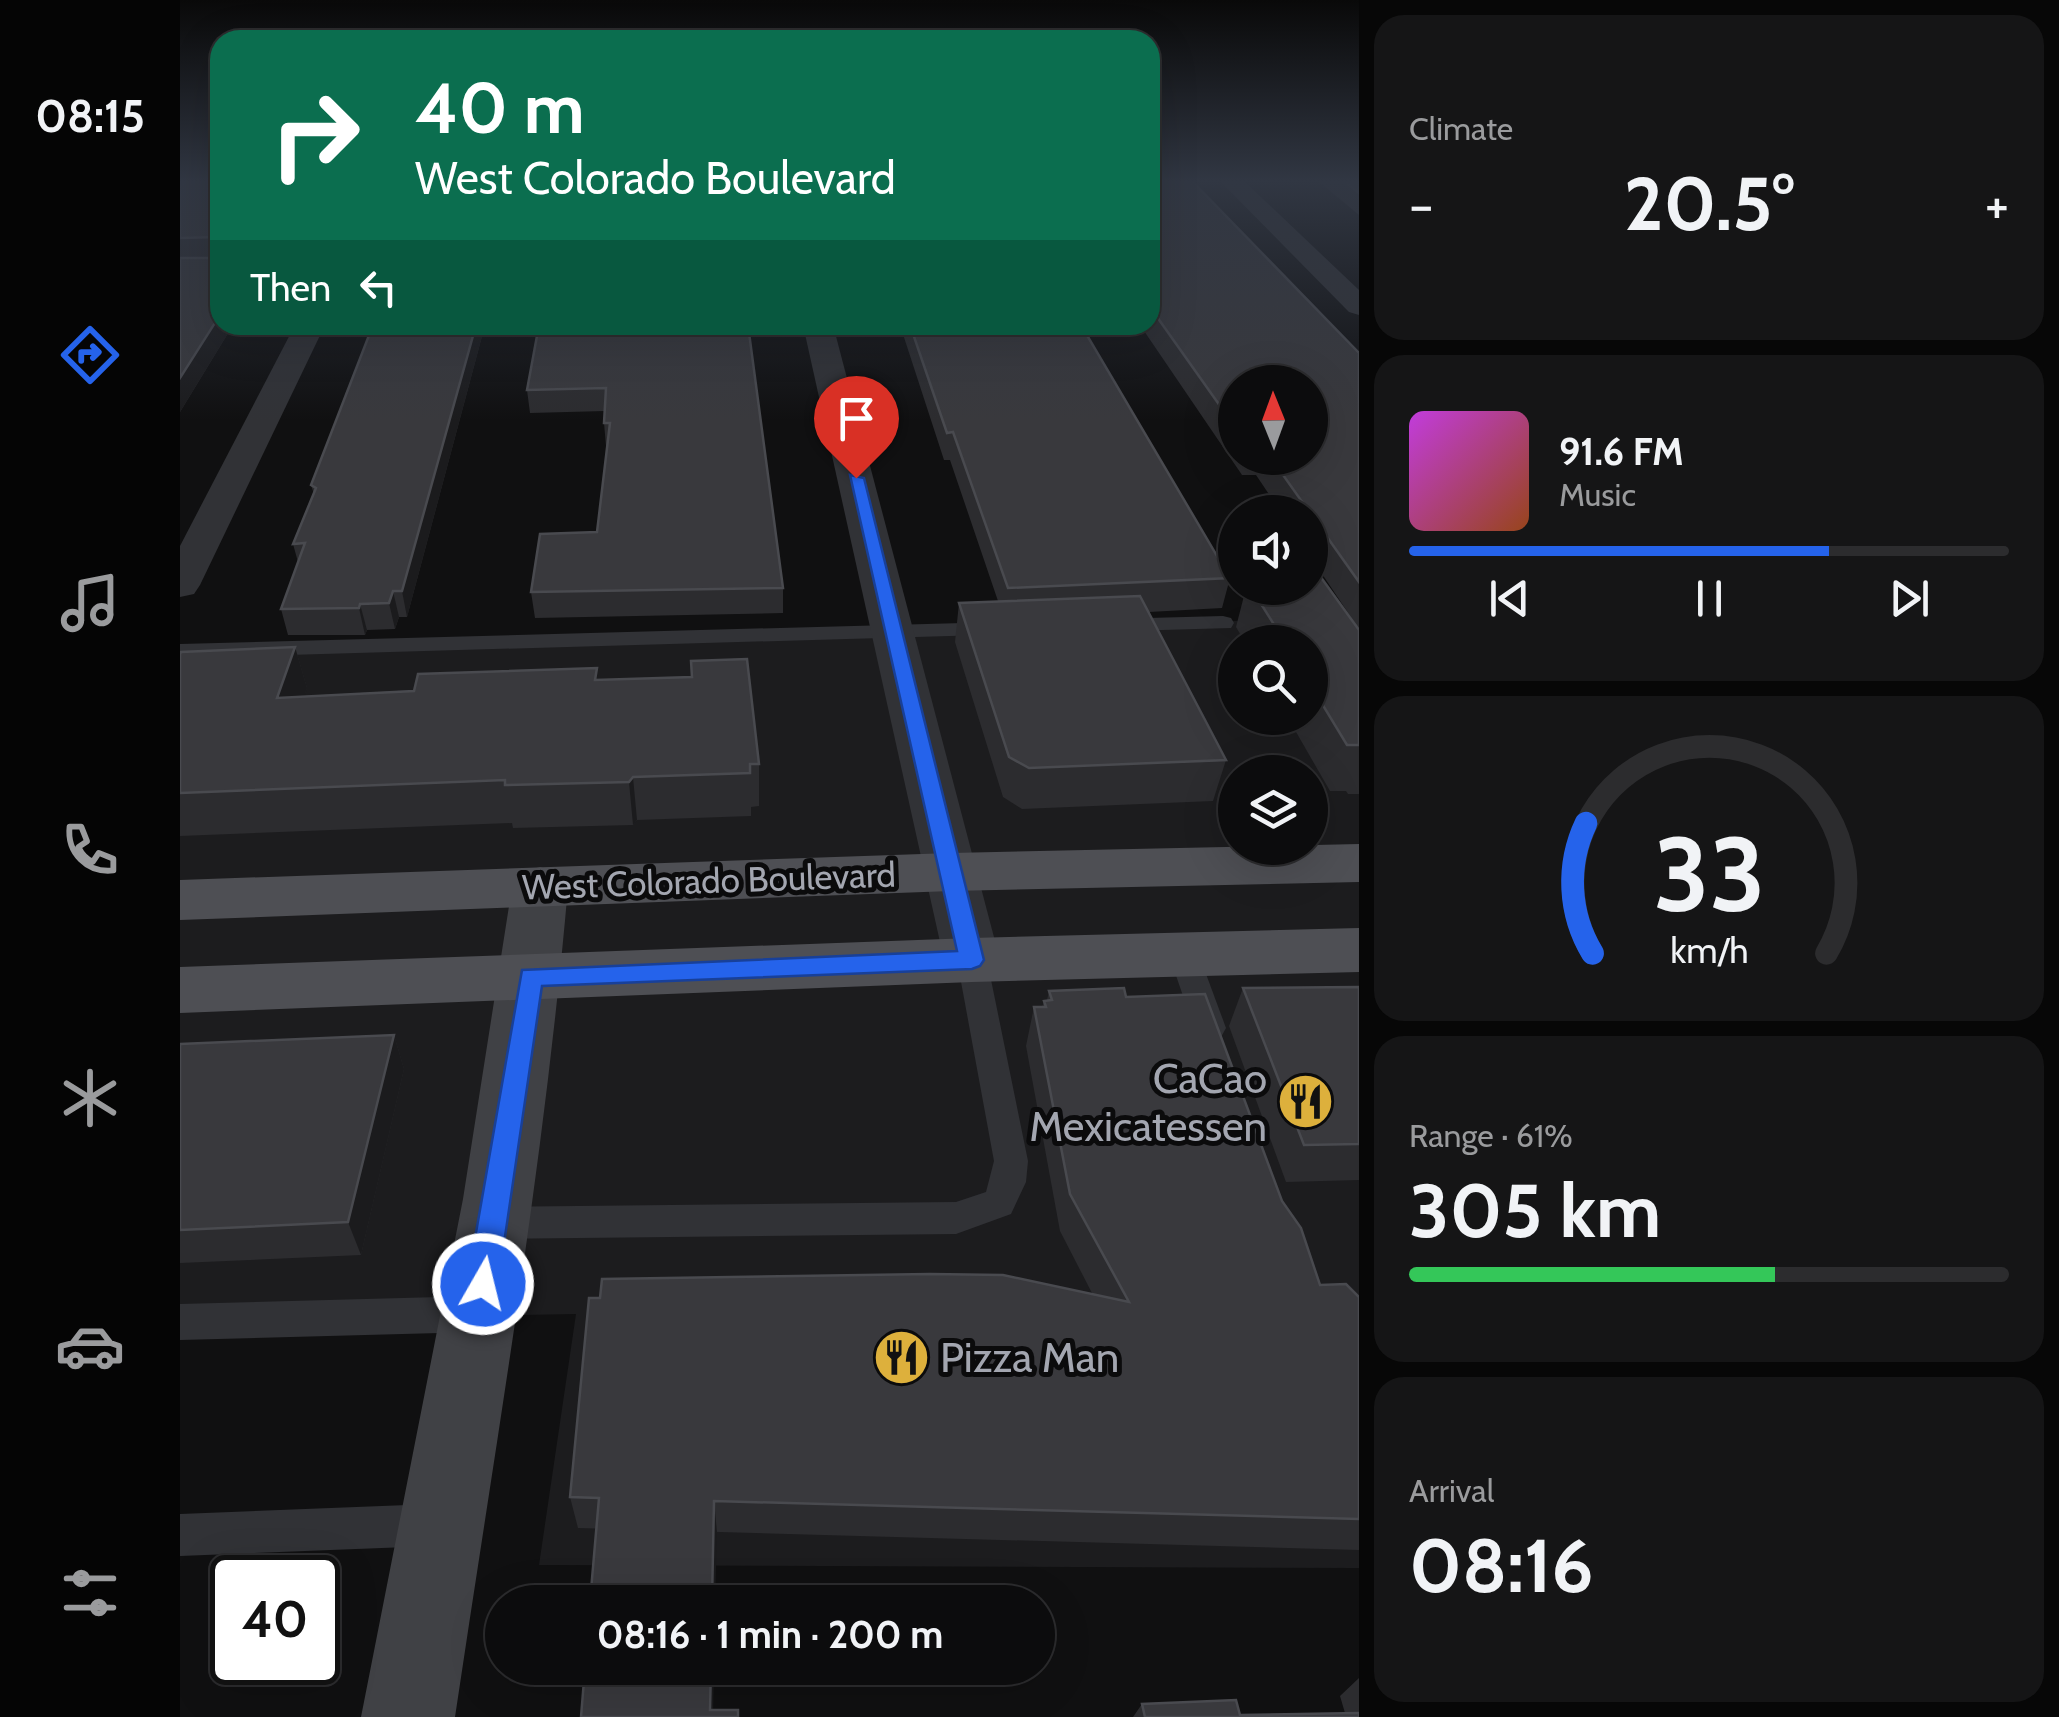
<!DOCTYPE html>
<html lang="en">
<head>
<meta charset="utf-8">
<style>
  :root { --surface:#0c0c0d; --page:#151516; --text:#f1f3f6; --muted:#9a9b9d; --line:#2c2c2e; --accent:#2563eb }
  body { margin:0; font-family:Cabin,sans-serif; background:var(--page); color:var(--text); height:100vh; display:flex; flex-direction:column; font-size:38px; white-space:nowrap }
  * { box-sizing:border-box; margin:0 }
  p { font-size:32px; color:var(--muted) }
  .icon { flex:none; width:55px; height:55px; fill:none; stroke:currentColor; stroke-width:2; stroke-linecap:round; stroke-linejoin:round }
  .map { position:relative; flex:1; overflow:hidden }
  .drawer { display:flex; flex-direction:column; gap:15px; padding:15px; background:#070707; width:700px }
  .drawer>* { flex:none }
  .top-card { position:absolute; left:30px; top:30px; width:950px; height:305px; border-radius:30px; box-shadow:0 10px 40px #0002,0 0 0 2px var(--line); background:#0b6e4f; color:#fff; overflow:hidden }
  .needle { width:65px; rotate:359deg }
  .controls { position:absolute; left:1038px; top:365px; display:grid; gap:20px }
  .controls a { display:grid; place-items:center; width:110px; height:110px; border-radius:50%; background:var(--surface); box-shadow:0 10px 40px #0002,0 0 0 2px var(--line); font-size:50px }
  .speed { position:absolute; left:30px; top:1555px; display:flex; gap:20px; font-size:50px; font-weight:700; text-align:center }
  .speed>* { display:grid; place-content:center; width:130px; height:130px; border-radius:50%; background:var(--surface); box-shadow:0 10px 40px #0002,0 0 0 2px var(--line); line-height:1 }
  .speed .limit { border:5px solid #111; border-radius:15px; background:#fff; color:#111 }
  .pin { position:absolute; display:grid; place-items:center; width:85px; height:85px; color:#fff; margin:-102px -42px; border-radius:50% 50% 50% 0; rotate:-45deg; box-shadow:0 0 10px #0007 }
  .pin .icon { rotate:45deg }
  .me { position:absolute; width:110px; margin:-55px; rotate:8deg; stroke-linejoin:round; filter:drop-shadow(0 0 8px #0008) }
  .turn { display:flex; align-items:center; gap:35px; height:210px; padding:0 40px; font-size:45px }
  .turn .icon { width:130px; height:130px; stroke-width:2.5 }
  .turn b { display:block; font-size:70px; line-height:85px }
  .then { display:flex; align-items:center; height:95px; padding:0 40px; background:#0003; gap:20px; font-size:38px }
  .big { font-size:75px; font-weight:700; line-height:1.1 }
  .drawer .widget { flex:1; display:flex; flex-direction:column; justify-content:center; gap:15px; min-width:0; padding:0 35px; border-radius:30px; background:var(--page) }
  .drawer .dial { align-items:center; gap:0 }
  .dial svg { height:260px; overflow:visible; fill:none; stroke:var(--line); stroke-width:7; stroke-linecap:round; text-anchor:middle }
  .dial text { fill:var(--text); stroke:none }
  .song { display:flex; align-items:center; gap:30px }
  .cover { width:120px; height:120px; border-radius:15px; background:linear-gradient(135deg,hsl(290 70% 55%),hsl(20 70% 35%)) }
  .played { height:10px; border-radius:5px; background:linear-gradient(90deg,var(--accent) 70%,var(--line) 70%) }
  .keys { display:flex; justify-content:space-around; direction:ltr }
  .heat { display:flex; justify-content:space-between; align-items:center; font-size:55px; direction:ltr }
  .charge { height:15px; border-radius:8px; background:linear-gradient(90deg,#34c759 61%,var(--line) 0) }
  .trip { position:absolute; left:305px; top:1585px; width:570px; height:100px; border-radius:50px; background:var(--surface); box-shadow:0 10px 40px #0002,0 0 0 2px var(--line); font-weight:700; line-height:100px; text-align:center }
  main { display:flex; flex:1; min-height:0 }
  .menu { display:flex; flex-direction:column; width:180px; justify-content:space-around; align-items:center; background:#050505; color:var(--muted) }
  .menu .icon { width:70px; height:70px }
  .menu .selected { color:var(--accent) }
  .menu b { font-size:45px; color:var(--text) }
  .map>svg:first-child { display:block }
</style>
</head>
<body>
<main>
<nav class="menu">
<b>08:15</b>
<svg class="icon selected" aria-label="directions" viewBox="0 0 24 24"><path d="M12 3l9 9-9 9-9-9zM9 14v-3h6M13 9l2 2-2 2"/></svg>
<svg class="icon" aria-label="music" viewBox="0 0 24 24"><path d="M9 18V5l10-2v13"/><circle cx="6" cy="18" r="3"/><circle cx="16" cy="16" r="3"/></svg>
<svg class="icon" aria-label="phone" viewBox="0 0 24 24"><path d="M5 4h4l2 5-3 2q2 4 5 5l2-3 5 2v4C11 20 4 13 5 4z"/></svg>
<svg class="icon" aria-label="climate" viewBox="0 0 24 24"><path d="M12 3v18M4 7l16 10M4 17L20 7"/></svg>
<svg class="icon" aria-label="car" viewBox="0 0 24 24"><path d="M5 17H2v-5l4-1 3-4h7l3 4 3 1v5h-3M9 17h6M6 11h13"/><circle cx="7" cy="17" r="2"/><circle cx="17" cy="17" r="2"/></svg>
<svg class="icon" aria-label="filters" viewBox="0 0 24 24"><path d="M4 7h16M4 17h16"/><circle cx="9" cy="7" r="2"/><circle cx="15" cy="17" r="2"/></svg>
</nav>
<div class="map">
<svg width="1179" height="1717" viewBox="0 0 1179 1717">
  <rect width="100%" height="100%" fill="#101011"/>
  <!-- built -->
  <path fill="#1c1c1e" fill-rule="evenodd" d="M1179 617V1568L359 1565 396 1314 0 1322V653ZM1055 642H1130V718H1055ZM1055 772H1130V848H1055Z"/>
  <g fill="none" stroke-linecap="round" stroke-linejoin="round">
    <!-- lane -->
    <g fill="#313236" fill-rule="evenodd">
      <polygon points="1043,616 1051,618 1054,623 1051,628 0,658 0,644"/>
      <polygon points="1004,944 1015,947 1019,955 1046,1028 1041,1037 1030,1040 1019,1037 1014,1028 989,955 993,947"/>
      <polygon points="792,949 803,952 807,960 848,1161 846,1182 831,1214 776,1234 312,1239 299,1234 294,1223 299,1212 312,1207 776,1202 806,1192 814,1161 777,960 781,952"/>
      <polygon points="297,1296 310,1301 316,1314 310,1327 297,1332 0,1340 0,1304"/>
      <polygon points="253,1504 268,1510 274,1525 268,1540 253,1546 0,1556 0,1514"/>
    </g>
    <!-- street -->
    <g fill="#313236" fill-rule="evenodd">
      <polygon points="1039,180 1063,180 1179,290 1179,315 1169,312"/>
      <polygon points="40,259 40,275 0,276 0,260"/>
      <polygon points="115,325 145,325 20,585 14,594 0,597 0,546"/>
      <polygon points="623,325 653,325 820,960 812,975 792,981 772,975 764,960"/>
    </g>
    <!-- secondary -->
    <path fill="#404145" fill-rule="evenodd" d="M360 867 380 873 388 887C364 1166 316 1441 275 1717H181L283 1199 332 887 340 873Z"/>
    <!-- primary -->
    <g fill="#4e4f54" fill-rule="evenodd">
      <polygon points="1179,844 1179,882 771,891 0,920 0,880 771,853"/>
      <polygon points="1179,928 1179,972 792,982 0,1013 0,967 792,938"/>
    </g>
  </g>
  <!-- wall -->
  <g fill="#2c2c2f" fill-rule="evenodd">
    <polygon points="0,180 40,180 53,325 0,412 0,258 37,258 0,257"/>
    <path d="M970 180 1179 353V629L1130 556V512H1101L1076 475H1062L960 325H970ZM1055 382 1130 458H1055Z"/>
    <polygon points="1137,180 1179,180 1179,215"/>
    <polygon points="193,325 305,325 227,617 219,617 215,629 187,630 185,635 108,635 101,609 118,562 113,544 134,494 131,485"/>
    <polygon points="568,325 603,588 603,613 355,618 351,592 417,532 427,446 426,446 424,423 425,411 350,413 347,390"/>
    <polygon points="720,325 901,325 1050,578 1042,608 969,612 1046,760 1033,801 842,809 823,797 775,642 779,603 818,601 770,460 764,460"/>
    <polygon points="1066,588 1130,588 1179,630 1179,794 1168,794 1166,791 1150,791 1108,718 1130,718 1130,642 1065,642 1056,627"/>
    <polygon points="115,647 127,688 124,696 418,680 579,764 579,806 571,807 571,816 457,820 453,825 333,828 332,823 0,836 0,654"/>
    <polygon points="1179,987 1179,1180 1106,1182 1049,1026 1063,988"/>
    <polygon points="869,991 946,997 1102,1201 1140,1285 1179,1297 1179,1550 398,1528 390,1497 913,1295 880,1231 846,1046 854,1007 862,1007 864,1001 867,1000"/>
    <polygon points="214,1035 224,1069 181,1255 0,1263 0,1044"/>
    <polygon points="1179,1678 1179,1717 953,1717 962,1704 1060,1715 1165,1713 1160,1696"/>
  </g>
  <!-- shaded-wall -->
  <g fill="#1b1b1d">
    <polygon points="40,315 40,325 53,325 0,412 0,378"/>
    <polygon points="296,325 305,325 227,617 222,591"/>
    <polygon points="213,591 219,617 215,629 209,603"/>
    <polygon points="180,604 187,630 185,635 179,608"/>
    <polygon points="115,647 127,688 111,740 97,698"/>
    <polygon points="453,777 457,820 453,825 449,782"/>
    <polygon points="214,1035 224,1069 181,1255 168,1222"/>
    <polygon points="534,1501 537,1532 535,1602 532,1602"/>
    <polygon points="531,1668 534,1668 533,1717 530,1710"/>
  </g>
  <!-- building -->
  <g fill="#39393d" stroke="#494a4f" stroke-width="2.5">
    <polygon points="0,180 40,180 40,315 0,378 0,258 37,258 37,237 0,238"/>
    <polygon points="970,180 1011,180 1179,353 1179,582 1091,458 1130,458 1130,382 1055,382 1055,427 970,307"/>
    <polygon points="1163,180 1179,180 1179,193"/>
    <polygon points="193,325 296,325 222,591 213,591 209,603 180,604 179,608 101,609 125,543 113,544 136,488 131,485"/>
    <polygon points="359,325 568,325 603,588 351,592 360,534 417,532 430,423 424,423 426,388 347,390"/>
    <polygon points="730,325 901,325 1050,578 828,588 773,432 767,433"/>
    <polygon points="1130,576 1140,576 1179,630 1179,745 1167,745 1130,684 1130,642 1105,642 1071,588 1130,588"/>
    <polygon points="960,596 1046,760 849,768 829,757 779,603"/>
    <polygon points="115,647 97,698 234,691 238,674 417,668 415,680 512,677 511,661 567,659 579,764 570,764 570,773 453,777 449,782 325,785 325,780 0,793 0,654 1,652"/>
    <polygon points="1179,987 1179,1144 1124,1145 1063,988"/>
    <polygon points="944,988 946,997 1025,994 1102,1201 1121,1228 1140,1285 1166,1284 1179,1297 1179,1519 534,1501 532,1602 410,1602 419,1498 390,1497 409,1298 420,1298 422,1279 750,1274 823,1275 949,1302 890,1194 854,1007 866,1007 864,1001 872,1000 869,991"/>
    <polygon points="214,1035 168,1222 0,1230 0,1044"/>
    <polygon points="405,1668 531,1668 530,1710 558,1710 558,1717 401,1717"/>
    <polygon points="1056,1700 1060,1715 1179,1713 1179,1717 965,1717 962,1704"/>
  </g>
  <!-- sky -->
  <linearGradient id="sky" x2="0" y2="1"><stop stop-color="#090909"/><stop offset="0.43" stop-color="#313743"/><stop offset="1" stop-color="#313743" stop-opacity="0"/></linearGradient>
  <rect width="1179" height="421" fill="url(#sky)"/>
  <!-- route -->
  <polygon fill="#2563eb" stroke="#184099" stroke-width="2.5" points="670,475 684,478 804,960 800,966 792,969 362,986 318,1284 314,1294 303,1298 292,1294 287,1284 342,970 777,951"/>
  <!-- icons -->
  <defs>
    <symbol id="restaurant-disc" viewBox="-11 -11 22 22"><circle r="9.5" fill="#ddb03c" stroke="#0b0b0c"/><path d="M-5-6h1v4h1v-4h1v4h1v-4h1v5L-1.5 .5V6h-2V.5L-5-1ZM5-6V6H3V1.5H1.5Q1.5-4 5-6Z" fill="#111"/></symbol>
  </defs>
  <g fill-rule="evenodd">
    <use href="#restaurant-disc" x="1094" y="1070" width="63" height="63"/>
    <use href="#restaurant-disc" x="690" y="1326" width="63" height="63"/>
  </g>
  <g text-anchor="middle" stroke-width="10" stroke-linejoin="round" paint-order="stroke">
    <!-- street labels -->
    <g font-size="35" fill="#a3a6b0" stroke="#0b0b0c">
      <text transform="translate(529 881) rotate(-2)" y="12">West Colorado Boulevard</text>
    </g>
    <!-- near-poi labels -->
    <g font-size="42" fill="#a3a6b0" stroke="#0b0b0c" text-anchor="end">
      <text x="1087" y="1093">CaCao<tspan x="1087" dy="48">Mexicatessen</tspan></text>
      <text x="760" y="1372" text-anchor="start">Pizza Man</text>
    </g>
  </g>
</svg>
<div class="controls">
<a><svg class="needle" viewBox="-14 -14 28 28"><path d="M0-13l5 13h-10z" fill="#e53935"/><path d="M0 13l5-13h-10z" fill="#9a9b9d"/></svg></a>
<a><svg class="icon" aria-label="sound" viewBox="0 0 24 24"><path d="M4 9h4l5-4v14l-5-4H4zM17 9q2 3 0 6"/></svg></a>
<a><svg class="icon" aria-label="search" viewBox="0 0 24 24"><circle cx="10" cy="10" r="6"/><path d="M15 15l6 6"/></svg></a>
<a><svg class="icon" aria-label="layers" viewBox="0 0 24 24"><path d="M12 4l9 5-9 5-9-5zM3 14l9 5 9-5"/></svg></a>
</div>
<div class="speed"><div class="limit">40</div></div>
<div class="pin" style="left:676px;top:478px;background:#d93025"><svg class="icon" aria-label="arrive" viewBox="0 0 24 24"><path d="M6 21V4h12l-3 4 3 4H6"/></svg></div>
<svg class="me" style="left:303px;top:1284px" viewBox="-20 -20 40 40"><circle r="17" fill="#2563eb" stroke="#fff" stroke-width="3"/><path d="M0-11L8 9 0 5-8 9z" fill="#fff"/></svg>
<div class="trip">08:16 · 1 min · 200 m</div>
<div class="top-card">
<div class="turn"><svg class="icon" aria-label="right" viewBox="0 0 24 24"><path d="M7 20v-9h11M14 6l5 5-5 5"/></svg><div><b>40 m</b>West Colorado Boulevard</div></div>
<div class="then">Then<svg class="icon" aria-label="left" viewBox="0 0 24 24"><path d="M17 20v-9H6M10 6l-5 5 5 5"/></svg></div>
</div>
</div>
<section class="drawer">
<div class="widget"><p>Climate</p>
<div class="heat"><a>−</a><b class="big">20.5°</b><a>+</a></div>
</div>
<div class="widget">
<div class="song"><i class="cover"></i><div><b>91.6 FM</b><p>Music</p></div></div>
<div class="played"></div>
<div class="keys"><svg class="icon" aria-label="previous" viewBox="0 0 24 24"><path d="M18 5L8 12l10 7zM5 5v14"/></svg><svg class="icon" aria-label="pause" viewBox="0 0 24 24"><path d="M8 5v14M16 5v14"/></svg><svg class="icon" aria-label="next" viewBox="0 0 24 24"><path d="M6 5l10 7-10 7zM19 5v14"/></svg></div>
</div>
<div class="widget dial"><svg viewBox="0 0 100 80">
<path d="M14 69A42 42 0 1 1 86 69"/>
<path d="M14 69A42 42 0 0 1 12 29" stroke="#2563eb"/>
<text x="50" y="56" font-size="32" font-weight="700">33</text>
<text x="50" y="72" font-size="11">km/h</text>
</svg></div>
<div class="widget"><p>Range · 61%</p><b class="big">305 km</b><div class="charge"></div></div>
<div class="widget"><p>Arrival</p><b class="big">08:16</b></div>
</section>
</main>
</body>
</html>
